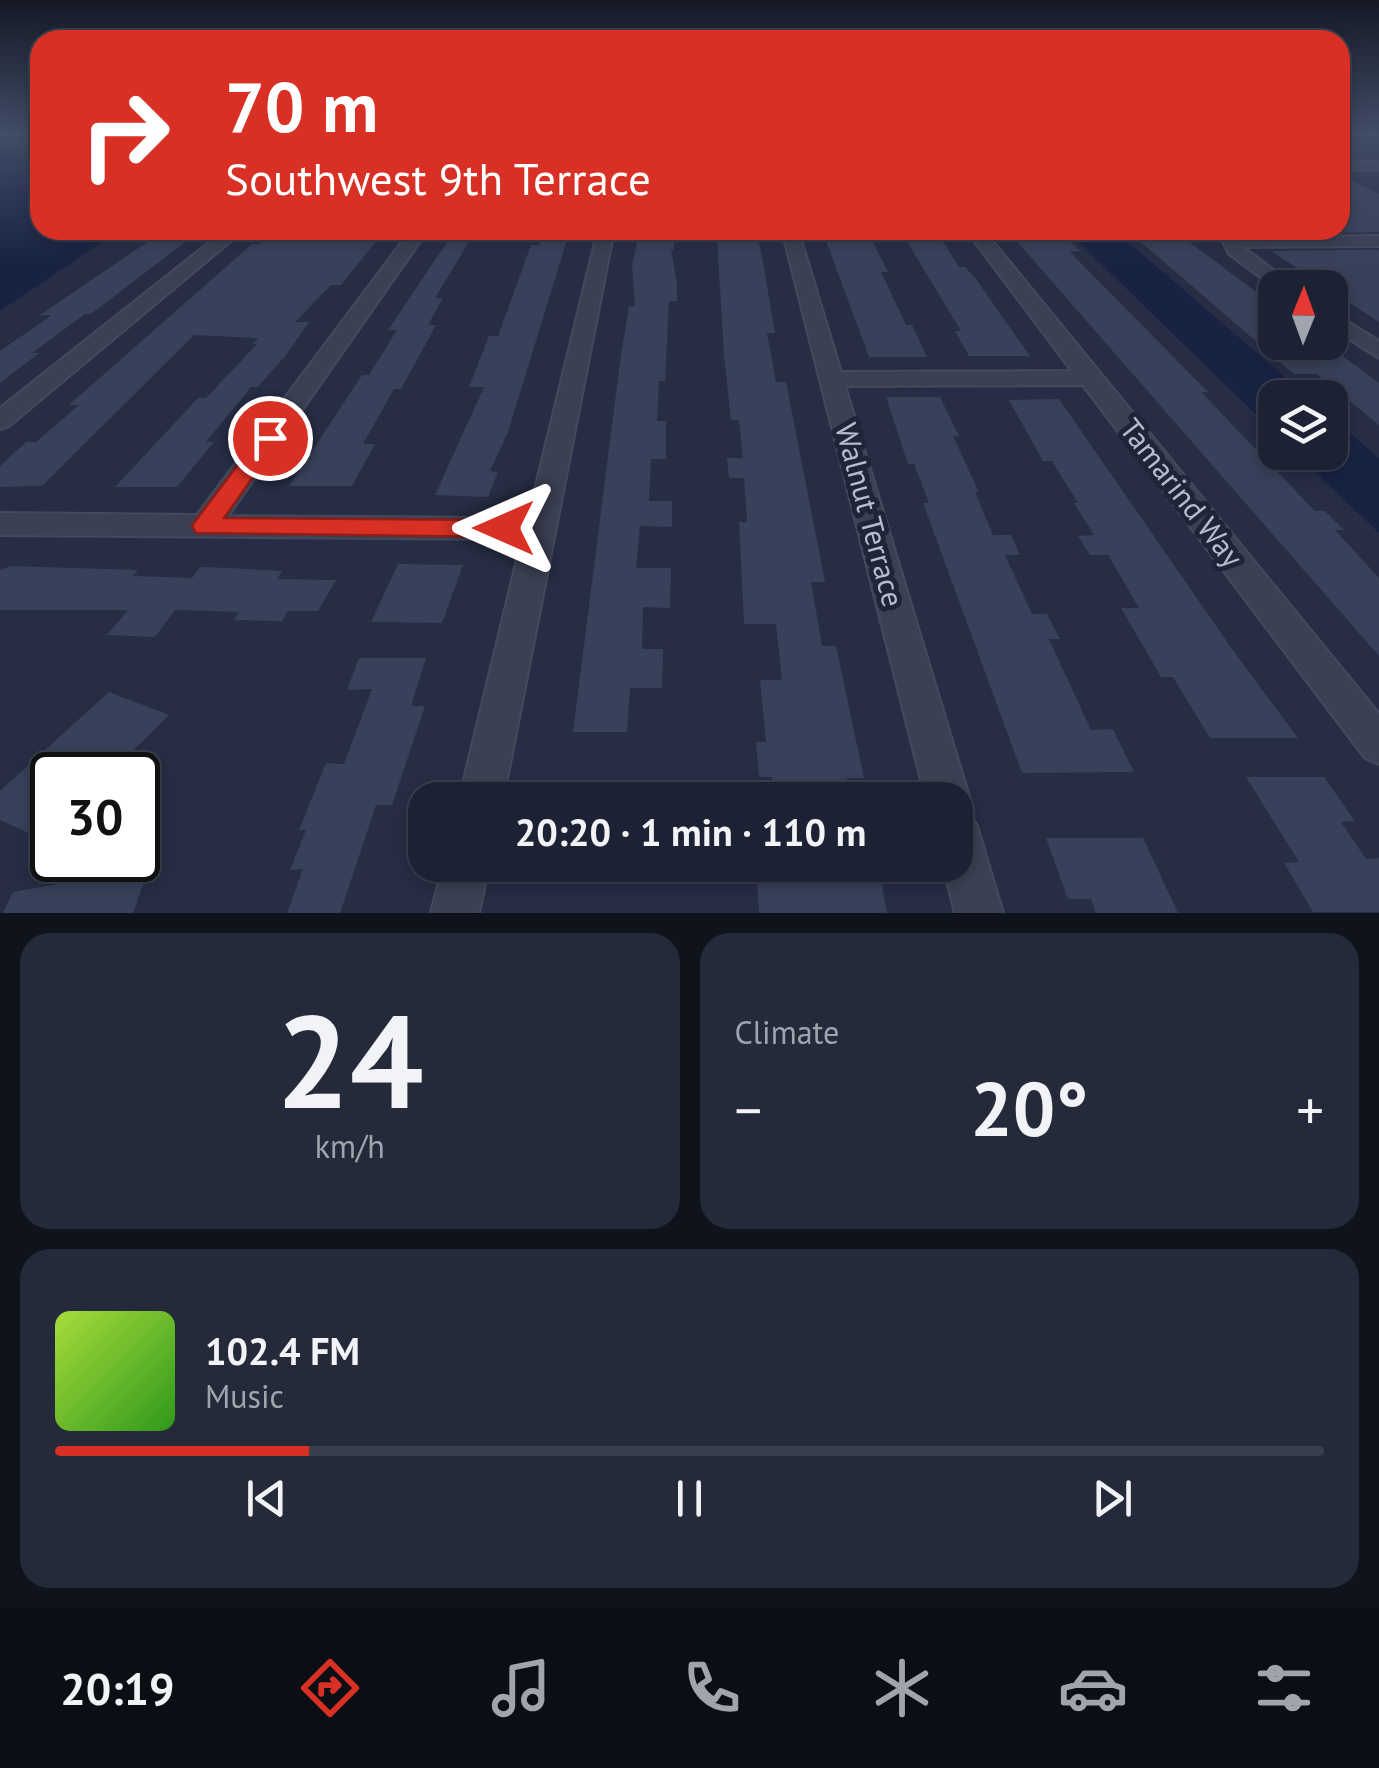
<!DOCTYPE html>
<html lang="en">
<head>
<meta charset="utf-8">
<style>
  :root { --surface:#1c2233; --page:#252a3b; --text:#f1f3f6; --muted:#a0a4ac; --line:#3a3f4e; --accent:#d93025 }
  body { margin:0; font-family:"PT Sans",sans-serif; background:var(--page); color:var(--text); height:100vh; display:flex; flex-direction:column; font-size:38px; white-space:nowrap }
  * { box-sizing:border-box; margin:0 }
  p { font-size:32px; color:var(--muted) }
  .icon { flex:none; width:55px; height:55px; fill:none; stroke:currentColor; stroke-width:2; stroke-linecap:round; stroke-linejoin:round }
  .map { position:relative; height:913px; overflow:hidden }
  .drawer { display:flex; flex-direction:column; gap:20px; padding:20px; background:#0f131c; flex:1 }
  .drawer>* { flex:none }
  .hud { position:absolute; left:30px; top:30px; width:1320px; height:210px; border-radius:30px; box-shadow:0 5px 15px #0003,0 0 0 2px var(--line); background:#d93025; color:#fff; overflow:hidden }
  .needle { width:65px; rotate:1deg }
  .buttons { position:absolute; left:1258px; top:270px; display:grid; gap:20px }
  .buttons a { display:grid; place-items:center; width:90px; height:90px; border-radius:20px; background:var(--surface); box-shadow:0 5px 15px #0003,0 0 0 2px var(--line); font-size:50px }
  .speed { position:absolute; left:30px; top:752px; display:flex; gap:20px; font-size:50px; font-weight:700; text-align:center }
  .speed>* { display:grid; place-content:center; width:130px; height:130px; border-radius:50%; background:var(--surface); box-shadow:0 5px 15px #0003,0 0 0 2px var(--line); line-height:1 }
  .speed .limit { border:5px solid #111; border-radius:15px; background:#fff; color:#111 }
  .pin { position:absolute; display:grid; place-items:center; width:85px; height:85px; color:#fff; margin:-42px; border:5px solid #fff; border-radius:50%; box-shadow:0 2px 10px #0007 }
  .me { position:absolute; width:110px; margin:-55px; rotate:270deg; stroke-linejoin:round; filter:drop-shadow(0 0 8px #0008) }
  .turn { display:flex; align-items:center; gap:35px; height:210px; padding:0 30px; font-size:45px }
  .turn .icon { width:130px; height:130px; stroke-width:2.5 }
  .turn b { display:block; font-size:70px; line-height:85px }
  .big { font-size:75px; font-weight:700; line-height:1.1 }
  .drawer .widget { flex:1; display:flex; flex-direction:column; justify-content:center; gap:15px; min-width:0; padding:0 35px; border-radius:30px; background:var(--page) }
  .drawer .dial { align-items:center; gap:0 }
  .dial b { font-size:130px; line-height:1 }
  .song { display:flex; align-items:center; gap:30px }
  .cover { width:120px; height:120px; border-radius:15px; background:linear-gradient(135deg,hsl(80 70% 55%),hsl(110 70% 35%)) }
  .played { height:10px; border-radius:5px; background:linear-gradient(90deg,var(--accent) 20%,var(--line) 20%) }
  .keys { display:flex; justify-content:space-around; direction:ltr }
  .heat { display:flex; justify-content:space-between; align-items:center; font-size:55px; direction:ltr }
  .drawer .tiles { flex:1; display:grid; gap:20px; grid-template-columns:1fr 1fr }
  .widget:last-child { grid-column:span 2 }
  .trip { position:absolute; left:408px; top:782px; width:565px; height:100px; border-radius:30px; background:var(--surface); box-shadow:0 5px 15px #0003,0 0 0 2px var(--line); font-weight:700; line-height:100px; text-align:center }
  .menu { display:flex; height:160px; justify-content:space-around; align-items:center; background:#0b0e14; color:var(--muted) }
  .menu .icon { width:70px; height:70px }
  .menu .active { color:var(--accent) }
  .menu b { font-size:45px; color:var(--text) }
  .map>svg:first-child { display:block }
</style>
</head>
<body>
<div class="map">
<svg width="1379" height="913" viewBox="0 0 1379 913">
  <rect width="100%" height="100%" fill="#262d44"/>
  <!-- water -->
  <g fill="#182243">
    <polygon points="14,145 40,147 40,230 120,230 0,311 0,146"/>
    <polygon points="1066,230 1114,230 1308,397 1275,398 1275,433"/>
    <polygon points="1330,416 1379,458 1379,533 1295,453 1330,452"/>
  </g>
  <!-- building -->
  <g fill="#38415a">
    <polygon points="1340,175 1379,194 1379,232 1340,233"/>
    <polygon points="165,230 201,230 91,314 85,314 32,353 39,353 0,383 0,351 52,315 40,315"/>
    <polygon points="275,230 385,230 341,285 331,285 295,322 309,322 286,355 258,387 251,387 206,442 214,442 177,487 115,487 198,398 206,398 257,344 253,344 258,338 194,335 42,486 0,487 0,466 26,442 36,442 79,405 69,405 252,244 260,244"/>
    <polygon points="455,230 476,230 435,298 443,298 428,325 436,325 401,389 394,389 363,444 375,444 352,486 289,486 362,375 369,375 397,330 388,330"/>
    <polygon points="545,230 570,230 508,432 490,471 498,472 488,497 435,495 484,387 469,387 489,336 498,336 531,245 539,245"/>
    <polygon points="640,230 674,230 674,250 671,249 677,284 677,301 669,301 665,381 659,381 657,421 666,421 666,459 651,459 649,501 672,501 672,527 640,526 636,568 671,568 670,608 643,607 642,649 663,649 662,688 630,688 627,732 573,732 620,362 629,306 635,306 632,265"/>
    <polygon points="721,230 756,230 761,251 775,333 767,333 776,382 786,382 825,582 811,582 822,646 836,646 864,778 847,778 851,800 774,800 772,777 759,777 756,742 766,742 760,680 782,680 776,624 744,624 739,522 747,522 744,478 729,478 727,458 743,458 739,420 731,420 724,355 717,240 722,240"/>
    <polygon points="822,230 867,230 888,272 881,272 906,325 912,325 927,357 869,357"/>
    <polygon points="900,230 936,230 959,267 965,267 976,279 1030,356 969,356 955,331 961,331"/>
    <polygon points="1007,230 1055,230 1081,251 1070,252 1208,392 1201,392 1315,511 1325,511 1344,530 1335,530 1379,578 1379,656"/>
    <polygon points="1127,230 1180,235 1275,306 1275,342 1324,342 1379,383 1379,425 1317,374 1294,374"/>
    <polygon points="1340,250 1379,250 1379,322 1271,251"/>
    <polygon points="886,397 940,397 959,436 953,436 979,492 975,492 993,535 1011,535 1020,555 1005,555 1032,614 1047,614 1060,639 1049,639 1091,730 1113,729 1134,772 1022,773 923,503 929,503 914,464 908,464"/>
    <polygon points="1059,399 1232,649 1298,738 1210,738 1173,677 1161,677 1121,608 1139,608 1108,555 1090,555 1078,536 1094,535 1074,503 1078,503 1052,461 1043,461 1009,400"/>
    <polygon points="398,564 463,565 442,623 371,622"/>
    <polygon points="11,566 138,570 133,576 192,578 200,567 230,568 282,571 277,579 336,580 318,611 288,611 282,621 234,620 239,612 175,610 155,637 107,635 128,610 0,610 0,570"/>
    <polygon points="359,658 426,658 411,706 425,706 392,805 376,805 340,913 287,913 303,869 290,870 306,830 299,830 326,763 344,764 372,689 347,690"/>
    <polygon points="109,692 169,715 108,775 52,775 52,844 0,820 0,791"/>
    <polygon points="1246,777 1324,777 1355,821 1341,822 1366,859 1379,858 1379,912 1313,912 1284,863 1299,862"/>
    <polygon points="1046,838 1143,838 1178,913 1096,913 1091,899 1068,899"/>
    <polygon points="149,868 133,913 3,913 13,892"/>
    <polygon points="757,881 881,881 887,913 759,913"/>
  </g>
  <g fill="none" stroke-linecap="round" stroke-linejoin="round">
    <defs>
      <g id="minor">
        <rect x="1340" y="162" width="39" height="8"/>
        <polygon points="225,230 244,230 9,426 0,429 0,408"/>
        <polygon points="411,230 428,230 228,516 528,518 598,230 614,230 503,800 459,800 522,539 0,535 0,513 197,515"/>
        <polygon points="782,230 798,230 841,372 1072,371 975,242 990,238 1379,714 1379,764 1365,758 1083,385 845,386 970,800 966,808 977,826 1003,913 955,913 943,865 955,865 955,800 926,800"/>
        <polygon points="1379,236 1379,246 1243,247 1297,288 1275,288 1229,254 1223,242 1232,237"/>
        <polygon points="1330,311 1379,341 1379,358 1330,327"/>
        <polygon points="443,865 489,865 479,913 431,913"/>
      </g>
    </defs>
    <!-- minor casing -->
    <use href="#minor" stroke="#44495c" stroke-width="4"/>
    <!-- minor -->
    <use href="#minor" fill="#3b4053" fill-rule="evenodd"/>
  </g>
  <!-- sky -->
  <linearGradient id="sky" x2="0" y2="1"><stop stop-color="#151925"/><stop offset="0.51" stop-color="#414c67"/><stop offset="1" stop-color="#414c67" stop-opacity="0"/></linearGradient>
  <rect width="1379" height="263" fill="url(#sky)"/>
  <!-- route -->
  <polygon fill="#d93025" stroke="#8d1f18" stroke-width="2.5" points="270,431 281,438 224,518 504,520 513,522 517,528 513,535 504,537 196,533 192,526 196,520 262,433"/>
  <g text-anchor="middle" stroke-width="10" stroke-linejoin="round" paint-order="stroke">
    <!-- street labels -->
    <g font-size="30" fill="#b8bccd" stroke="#1f2538">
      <text transform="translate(1181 493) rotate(52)" y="10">Tamarind Way</text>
      <text transform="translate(869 515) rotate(75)" y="10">Walnut Terrace</text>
    </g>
  </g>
</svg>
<div class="buttons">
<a><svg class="needle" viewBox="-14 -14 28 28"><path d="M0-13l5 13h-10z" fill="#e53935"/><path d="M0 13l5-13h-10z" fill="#a0a4ac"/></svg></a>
<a><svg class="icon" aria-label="layers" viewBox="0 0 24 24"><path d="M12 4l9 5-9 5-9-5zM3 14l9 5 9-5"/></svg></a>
</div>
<div class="speed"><div class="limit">30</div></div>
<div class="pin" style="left:270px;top:438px;background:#d93025"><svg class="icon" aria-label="arrive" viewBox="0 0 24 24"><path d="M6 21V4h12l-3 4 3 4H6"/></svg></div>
<svg class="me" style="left:504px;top:528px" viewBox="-20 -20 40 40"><path d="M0-17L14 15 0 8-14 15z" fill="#d93025" stroke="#fff" stroke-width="4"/></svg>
<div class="trip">20:20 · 1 min · 110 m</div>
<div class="hud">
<div class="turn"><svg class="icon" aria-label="right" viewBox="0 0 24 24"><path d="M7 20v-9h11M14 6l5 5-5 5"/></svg><div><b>70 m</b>Southwest 9th Terrace</div></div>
</div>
</div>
<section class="drawer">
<div class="tiles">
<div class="widget dial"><b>24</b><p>km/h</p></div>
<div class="widget"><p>Climate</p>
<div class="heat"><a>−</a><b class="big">20°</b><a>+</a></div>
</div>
<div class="widget">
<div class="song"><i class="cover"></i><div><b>102.4 FM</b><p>Music</p></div></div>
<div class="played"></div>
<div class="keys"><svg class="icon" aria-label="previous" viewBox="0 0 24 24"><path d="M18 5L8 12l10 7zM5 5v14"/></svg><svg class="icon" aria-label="pause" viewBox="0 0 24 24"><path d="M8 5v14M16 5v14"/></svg><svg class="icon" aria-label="next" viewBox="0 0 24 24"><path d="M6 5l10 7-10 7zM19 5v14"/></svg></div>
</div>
</div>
</section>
<nav class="menu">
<b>20:19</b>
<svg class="icon active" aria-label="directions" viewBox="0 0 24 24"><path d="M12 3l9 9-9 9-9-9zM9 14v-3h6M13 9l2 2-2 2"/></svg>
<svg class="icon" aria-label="music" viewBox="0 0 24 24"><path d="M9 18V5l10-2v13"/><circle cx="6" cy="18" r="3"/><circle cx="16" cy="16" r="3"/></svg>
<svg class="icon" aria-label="phone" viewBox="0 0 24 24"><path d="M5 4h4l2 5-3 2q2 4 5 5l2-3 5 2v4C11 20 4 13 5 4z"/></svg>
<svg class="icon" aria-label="climate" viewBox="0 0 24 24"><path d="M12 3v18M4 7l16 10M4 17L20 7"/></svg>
<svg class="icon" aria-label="car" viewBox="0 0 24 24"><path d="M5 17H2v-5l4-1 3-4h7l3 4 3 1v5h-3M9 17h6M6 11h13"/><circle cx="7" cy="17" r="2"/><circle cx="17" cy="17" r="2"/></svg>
<svg class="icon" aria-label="filters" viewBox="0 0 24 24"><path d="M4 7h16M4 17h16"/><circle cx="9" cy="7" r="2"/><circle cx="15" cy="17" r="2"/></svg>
</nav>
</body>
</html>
